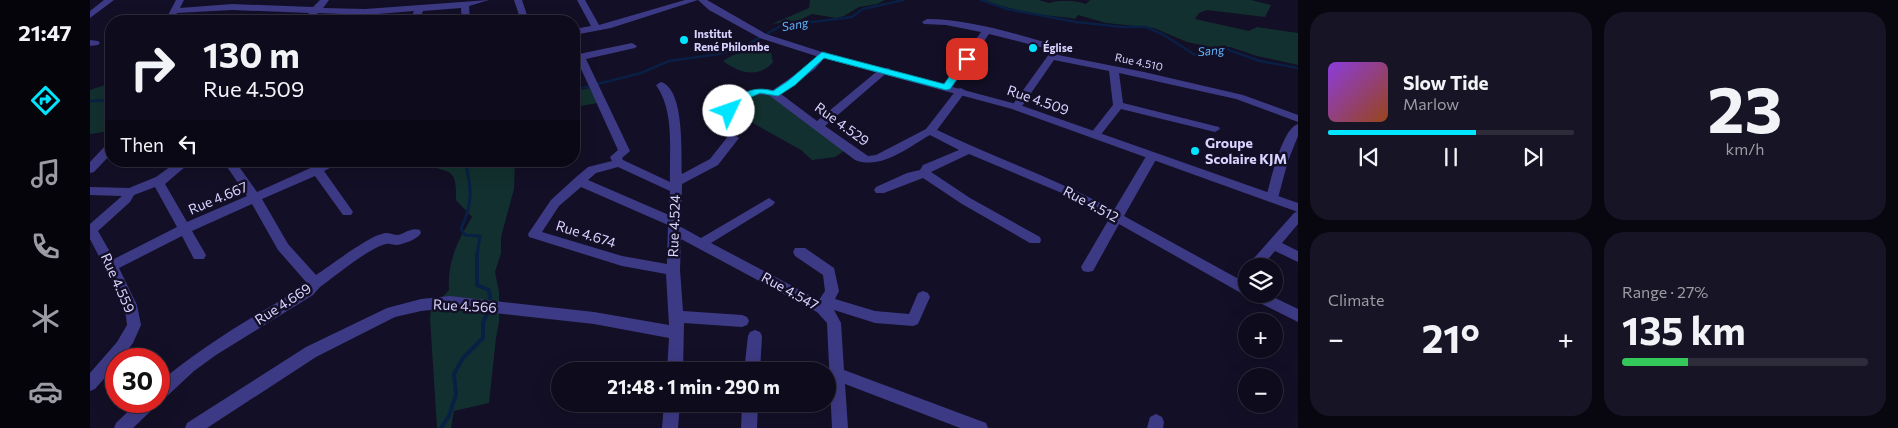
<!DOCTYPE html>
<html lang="en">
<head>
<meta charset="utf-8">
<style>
  :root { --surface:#0e0b1c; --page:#171425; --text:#f1f3f6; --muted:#9b9ba3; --line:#2e2b3b; --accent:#00e5ff }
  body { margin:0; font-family:Commissioner,sans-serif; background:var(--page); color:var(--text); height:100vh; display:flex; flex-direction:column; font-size:19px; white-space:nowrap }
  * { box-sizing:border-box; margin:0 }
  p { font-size:16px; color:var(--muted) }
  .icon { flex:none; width:28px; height:28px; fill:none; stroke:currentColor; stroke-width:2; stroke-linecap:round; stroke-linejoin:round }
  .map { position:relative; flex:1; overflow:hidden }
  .side { display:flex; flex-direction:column; gap:12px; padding:12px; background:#08060f; width:600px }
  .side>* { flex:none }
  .guide { position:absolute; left:15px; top:15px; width:475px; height:152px; border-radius:20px; box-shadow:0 5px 20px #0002,0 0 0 1px var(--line); background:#0e0b1c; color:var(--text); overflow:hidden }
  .controls { position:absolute; left:1148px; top:258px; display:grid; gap:10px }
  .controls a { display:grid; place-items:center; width:45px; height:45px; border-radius:50%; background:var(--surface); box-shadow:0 5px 20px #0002,0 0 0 1px var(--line); font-size:25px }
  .speed { position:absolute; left:15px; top:348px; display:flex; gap:10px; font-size:25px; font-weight:700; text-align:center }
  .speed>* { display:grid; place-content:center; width:65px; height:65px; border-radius:50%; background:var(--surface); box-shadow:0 5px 20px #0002,0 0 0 1px var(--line); line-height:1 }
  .speed .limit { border:8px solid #d22; background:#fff; color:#111 }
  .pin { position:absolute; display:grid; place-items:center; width:42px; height:42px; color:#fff; margin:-21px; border-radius:10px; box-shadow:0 2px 8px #0006 }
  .me { position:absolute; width:55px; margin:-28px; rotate:48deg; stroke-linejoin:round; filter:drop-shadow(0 0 4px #0008) }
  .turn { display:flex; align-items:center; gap:18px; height:105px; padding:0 15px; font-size:22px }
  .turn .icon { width:65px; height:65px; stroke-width:2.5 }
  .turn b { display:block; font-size:35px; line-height:42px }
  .then { display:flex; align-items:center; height:48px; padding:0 15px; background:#0003; gap:10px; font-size:19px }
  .big { font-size:38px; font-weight:700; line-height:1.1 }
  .side .tile { flex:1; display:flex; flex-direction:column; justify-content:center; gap:8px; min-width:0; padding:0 18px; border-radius:20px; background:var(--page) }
  .side .dial { align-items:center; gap:0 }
  .dial b { font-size:65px; line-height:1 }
  .song { display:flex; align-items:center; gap:15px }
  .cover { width:60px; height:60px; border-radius:8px; background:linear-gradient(135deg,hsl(270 70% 55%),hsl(20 70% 35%)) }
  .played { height:5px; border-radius:2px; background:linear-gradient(90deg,var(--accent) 60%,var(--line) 60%) }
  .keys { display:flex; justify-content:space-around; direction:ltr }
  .heat { display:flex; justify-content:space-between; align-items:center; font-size:28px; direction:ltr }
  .charge { height:8px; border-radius:4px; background:linear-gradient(90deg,#34c759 27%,var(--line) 0) }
  .side .tiles { flex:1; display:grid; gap:12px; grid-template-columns:repeat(2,1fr) }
  .trip { position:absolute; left:461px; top:362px; width:285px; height:50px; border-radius:25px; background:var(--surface); box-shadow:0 5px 20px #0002,0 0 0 1px var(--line); font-weight:700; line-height:50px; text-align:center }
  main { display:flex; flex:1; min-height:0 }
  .tabs { display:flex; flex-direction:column; width:90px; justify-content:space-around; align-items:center; background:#06040b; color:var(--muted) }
  .tabs .icon { width:35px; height:35px }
  .tabs .on { color:var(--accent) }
  .tabs b { font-size:22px; color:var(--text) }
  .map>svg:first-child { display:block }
</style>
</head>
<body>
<main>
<nav class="tabs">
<b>21:47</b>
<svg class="icon on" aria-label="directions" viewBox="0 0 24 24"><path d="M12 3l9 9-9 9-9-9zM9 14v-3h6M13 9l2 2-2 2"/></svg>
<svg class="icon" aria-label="music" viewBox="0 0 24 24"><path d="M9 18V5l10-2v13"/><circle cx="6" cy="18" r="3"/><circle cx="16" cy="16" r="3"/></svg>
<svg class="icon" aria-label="phone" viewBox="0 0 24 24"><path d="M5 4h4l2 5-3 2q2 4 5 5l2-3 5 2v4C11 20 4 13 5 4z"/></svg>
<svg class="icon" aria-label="climate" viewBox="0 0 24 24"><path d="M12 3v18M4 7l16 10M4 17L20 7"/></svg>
<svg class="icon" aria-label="car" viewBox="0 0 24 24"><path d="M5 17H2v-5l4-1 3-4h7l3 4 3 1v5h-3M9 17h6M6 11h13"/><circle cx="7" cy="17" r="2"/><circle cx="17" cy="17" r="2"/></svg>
</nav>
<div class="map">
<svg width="1208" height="428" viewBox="0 0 1208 428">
  <rect width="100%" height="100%" fill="#130f26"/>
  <!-- green -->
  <g fill="#12302f">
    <polygon points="720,0 795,0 787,4 769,7 754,16 746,18 722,14 710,20 682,24 719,8"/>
    <path d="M891 0H949L959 3C969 0 984 0 996 4L1000 0H1161L1181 5 1175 17 1117 10 1109 13 1105 19 1159 31 1167 27 1208 33V65L1167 56 1140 47H1120L1097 42 1064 28 1016 23 988 15 985 19C973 16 965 17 953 15 932 12 912 6 891 0Z"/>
    <path d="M669 49 681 53 683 62C669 79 649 73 633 61L643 55Z"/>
    <polygon points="21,83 21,131 0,134 0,90"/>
    <polygon points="499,88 508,103 484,107 484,92"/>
    <polygon points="666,93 676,93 689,101 754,151 745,157 722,160 711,150 652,117 647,108"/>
    <path d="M332 161H425L424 189 411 237V253L405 272 409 292V322L406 338 399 403 364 411 361 428H347L340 318 341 310 359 290C357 262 368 240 382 217L366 200C367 162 357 177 332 161Z"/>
  </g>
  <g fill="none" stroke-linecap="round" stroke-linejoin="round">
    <!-- stream-far2 -->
    <g stroke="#0a1f44" stroke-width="2.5">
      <polyline points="891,0 917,9 986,22 1033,27 1056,27 1074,35 1105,55 1136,49 1170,61 1208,68"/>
      <polyline points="484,90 551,73 579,61 629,54 649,49 691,26 762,17 773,9 813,0"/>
      <polyline points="0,101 21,100"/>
    </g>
    <!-- stream-far1 -->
    <path stroke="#0a1f44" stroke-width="3" d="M375 161C382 190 383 202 371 229L375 235 390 236 387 255"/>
    <!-- stream -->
    <g stroke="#0a1f44" stroke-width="4">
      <polyline points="387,254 387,285 399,290 401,304"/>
      <polyline points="351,428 359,416 366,394 364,374 373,358 393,338 393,323 399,309"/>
    </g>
    <!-- minor -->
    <g fill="#3d3a85" fill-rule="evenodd">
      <polygon points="14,0 24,0 0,18 0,11"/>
      <polygon points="86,0 94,0 90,8 142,4 223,7 230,0 239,0 233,8 275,9 399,0 379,6 380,21 372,21 371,8 333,11 329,21 320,21 324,11 275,15 228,13 221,21 212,21 219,13 142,10 87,13 83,21 75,21"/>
      <polygon points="424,0 432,0 439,21 431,21"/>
      <polygon points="487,0 495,0 509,25 595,0 608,0 521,28 484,35 484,29 501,26"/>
      <path d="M837 19C880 19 930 35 971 47L973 49 968 55 1054 72 1153 95 1208 115V122L1146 99 1029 73 1033 103 1129 127 1130 129 1125 132 1031 109 1009 137H1001L999 135 1001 133 1023 105 1019 71 964 60 930 109H922L921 107 962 50 899 34 861 89 857 90 852 87 891 32 856 25 834 24 832 22Z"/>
      <polygon points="0,40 8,41 10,43 8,45 0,46"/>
      <path d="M542 43 547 46 545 48 496 59 540 151 532 158 533 160 580 182C579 150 585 112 566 85L571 82C595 89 591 154 592 174L620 159 639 135 643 134 649 138 628 165 592 184 591 227 611 238 679 198 685 202 683 205 621 243 729 300 735 291 733 275 705 256 703 252 705 248H715L744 268 749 291 745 299 785 311 819 314 828 293 833 291 838 293 840 297 828 324 823 326 785 323 744 310 751 323 754 370 896 423 898 428H870L755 384 758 428H742L737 323 727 312 591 239 590 270 593 311 652 315 657 317 659 321 657 325 652 327 594 323 593 371H577L579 338 504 324 360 308 331 311 305 317 226 357 117 428H95L97 423 216 347 297 308 331 299 360 296 504 312 579 325 576 274 532 266 439 237 438 234 461 200 485 178 498 167 522 161 520 157 528 150 487 60 484 61V55ZM528 167 580 191 579 215 498 180 506 173ZM491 187 578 225 577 264 532 256 452 232 469 206Z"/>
      <path d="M732 52 737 55 725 69 691 94 727 121 791 68H799L800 70 735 126 778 156 786 155 836 129 867 89 871 88 876 91 847 130C905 158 967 179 1024 210L1058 153H1066L1068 156 1034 216 1156 283V294H1177L1208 309V322L1160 298 1158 294 1151 293 1029 224 1003 271 998 272 993 271 991 267 1019 219 979 196 879 154 841 172 880 198 950 237 951 240 950 243H940L872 204 833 178 794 193H786L784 190 786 187 817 173 830 170 833 165 869 150 840 135C817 148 791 170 765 160L680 96C658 89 655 109 639 114L634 111C646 95 663 85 683 90L719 65 729 53Z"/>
      <path d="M1208 124V136L1198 161 1188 198 1182 202 1178 201 1176 198C1180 183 1192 128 1208 124Z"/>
      <polygon points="21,143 21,154 4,172 0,173 0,162 17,144"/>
      <path d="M88 161H102L75 184 97 222 157 196 133 161H145L167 192 236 161H253L234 171 261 209 263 212 261 215H253L225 176 172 199 198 244 226 275C240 266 281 234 296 233 300 233 304 235 308 235 316 233 321 227 330 230L331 233C328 239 314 244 307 245 303 245 300 243 296 244 277 249 247 275 230 287L223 295 126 355 104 371 75 398 69 400V383C113 345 163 317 213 287L217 283 188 250 162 204 102 231 116 255 114 259H104L92 236 29 268 47 305 51 325 43 343 31 359H26V365L5 389 0 391V373L27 342 37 325 36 316 27 291 0 239V224L32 196 0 195V187L39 188 66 177ZM65 187 87 227 24 259 8 231 40 202 44 195Z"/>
      <polygon points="1208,211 1208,224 1192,243 1208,251 1208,262 1185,251 1172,266 1157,266 1204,213"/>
      <polygon points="665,330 670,332 672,336 670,371 654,371 658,336 660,332"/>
      <polygon points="49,401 68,401 66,406 43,428 24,428 26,423"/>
      <polygon points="574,404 590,404 588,428 572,428"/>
      <polygon points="652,404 668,404 667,428 651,428"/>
      <polygon points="1066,414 1072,417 1074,422 1073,428 1057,428 1060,417"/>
    </g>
    <!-- tertiary -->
    <polygon fill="#3d3a85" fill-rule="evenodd" points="608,0 617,0 676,34 735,53 930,105 1208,203 1208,212 922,109 729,57 670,38 619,10"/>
  </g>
  <!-- route -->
  <path fill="#00e5ff" stroke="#0095a6" d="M732 52 854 84 874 57 877 56 881 59 860 89 856 90 734 58 705 85 688 96 670 93 659 98 643 113 639 114 635 111C648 94 661 85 683 91L698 81Z"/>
  <!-- markers -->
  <g fill="#00e5ff" stroke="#130f26" stroke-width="2">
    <circle cx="594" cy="40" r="5"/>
    <circle cx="943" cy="48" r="5"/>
    <circle cx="1105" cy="151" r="5"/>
  </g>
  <g text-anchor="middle" stroke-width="5" stroke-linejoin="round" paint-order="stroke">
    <!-- far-poi labels -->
    <g font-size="11" font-weight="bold" fill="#d9d4ff" stroke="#130f26" text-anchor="start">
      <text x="604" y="38">Institut<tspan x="604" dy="13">René Philombe</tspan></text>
      <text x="953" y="52">Église</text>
    </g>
    <!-- far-street labels -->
    <g font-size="11" fill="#d9d4ff" stroke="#130f26">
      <text transform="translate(1049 62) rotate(12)" y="4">Rue 4.510</text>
    </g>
    <!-- far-water labels -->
    <g font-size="12" font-style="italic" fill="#62b6ff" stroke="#130f26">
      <text transform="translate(705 25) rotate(-10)" y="4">Sang</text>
      <text transform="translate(1121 51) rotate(-5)" y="4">Sang</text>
    </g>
    <!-- street labels -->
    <g font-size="14" fill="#d9d4ff" stroke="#130f26">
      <text transform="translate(948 100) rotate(19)" y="5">Rue 4.509</text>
      <text transform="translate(752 124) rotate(36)" y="5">Rue 4.529</text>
      <text transform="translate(128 198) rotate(-23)" y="5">Rue 4.667</text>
      <text transform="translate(1001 204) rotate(28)" y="5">Rue 4.512</text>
      <text transform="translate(584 226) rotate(-88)" y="5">Rue 4.524</text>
      <text transform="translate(496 234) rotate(17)" y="5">Rue 4.674</text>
      <text transform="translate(28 283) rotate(66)" y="5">Rue 4.559</text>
      <text transform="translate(700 291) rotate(29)" y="5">Rue 4.547</text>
      <text transform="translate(193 304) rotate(-33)" y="5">Rue 4.669</text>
      <text transform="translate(375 306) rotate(3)" y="5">Rue 4.566</text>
    </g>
    <!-- poi labels -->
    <g font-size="14" font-weight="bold" fill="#d9d4ff" stroke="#130f26" text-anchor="start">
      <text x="1115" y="148">Groupe<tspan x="1115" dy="16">Scolaire KJM</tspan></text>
    </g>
  </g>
</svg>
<div class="controls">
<a><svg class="icon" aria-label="layers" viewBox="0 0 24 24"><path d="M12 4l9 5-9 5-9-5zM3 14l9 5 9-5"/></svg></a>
<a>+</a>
<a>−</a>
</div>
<div class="speed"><div class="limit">30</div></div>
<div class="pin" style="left:877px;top:59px;background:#d93025"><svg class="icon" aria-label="arrive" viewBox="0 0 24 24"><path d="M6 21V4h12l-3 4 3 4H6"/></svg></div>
<svg class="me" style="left:639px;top:111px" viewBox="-20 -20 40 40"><circle r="19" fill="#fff"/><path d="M0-13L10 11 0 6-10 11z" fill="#00e5ff"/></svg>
<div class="trip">21:48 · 1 min · 290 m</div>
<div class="guide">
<div class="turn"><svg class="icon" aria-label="right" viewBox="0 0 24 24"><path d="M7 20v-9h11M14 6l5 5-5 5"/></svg><div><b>130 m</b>Rue 4.509</div></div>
<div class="then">Then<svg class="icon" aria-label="left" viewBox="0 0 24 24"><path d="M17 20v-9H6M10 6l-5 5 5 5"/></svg></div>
</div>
</div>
<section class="side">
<div class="tiles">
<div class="tile">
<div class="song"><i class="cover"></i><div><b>Slow Tide</b><p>Marlow</p></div></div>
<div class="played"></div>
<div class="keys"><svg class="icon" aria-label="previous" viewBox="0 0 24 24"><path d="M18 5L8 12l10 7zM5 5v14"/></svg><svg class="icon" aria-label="pause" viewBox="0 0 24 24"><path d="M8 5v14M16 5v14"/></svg><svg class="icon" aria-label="next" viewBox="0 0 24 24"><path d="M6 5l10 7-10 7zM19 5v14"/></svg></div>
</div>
<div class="tile dial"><b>23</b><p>km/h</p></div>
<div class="tile"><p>Climate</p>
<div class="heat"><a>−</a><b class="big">21°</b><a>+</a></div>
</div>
<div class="tile"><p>Range · 27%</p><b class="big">135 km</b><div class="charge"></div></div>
</div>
</section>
</main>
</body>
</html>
